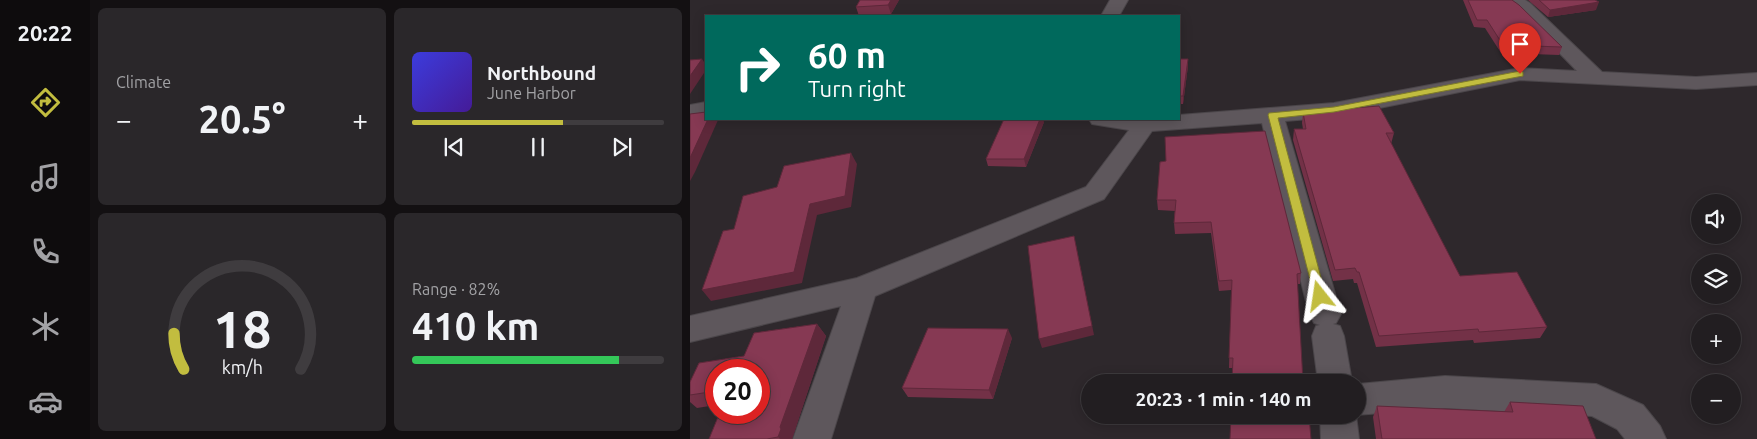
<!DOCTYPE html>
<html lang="en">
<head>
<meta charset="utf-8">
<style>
  :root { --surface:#221e21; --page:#2a272a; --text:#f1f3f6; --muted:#a2a2a5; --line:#3f3c3f; --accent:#c2bd3f }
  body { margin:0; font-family:Ubuntu,sans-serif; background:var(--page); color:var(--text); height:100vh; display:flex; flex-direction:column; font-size:19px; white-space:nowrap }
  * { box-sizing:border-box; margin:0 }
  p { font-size:16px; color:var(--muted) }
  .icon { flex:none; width:28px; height:28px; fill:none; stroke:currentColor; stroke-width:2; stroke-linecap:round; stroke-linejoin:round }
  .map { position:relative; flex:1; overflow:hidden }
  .drawer { display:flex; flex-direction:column; gap:8px; padding:8px; background:#131012; width:600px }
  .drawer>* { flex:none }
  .banner { position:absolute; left:15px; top:15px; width:475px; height:105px; border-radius:0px; box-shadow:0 2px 12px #0003,0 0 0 1px var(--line); background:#00695c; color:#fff; overflow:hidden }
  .fabs { position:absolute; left:1001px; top:194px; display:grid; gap:10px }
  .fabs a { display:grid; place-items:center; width:50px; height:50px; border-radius:50%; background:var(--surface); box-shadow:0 2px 12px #0003,0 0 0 1px var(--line); font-size:25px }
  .speed { position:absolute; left:15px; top:359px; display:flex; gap:10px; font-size:25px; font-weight:700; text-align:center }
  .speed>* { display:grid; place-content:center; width:65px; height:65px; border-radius:50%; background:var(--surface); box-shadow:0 2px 12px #0003,0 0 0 1px var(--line); line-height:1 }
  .speed .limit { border:8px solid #d22; background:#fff; color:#111 }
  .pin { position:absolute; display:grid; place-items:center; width:42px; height:42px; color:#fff; margin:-51px -21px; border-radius:50% 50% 50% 0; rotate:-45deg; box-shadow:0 0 5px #0007 }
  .pin .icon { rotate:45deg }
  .me { position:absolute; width:55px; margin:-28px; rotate:345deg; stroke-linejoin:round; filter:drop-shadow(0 0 4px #0008) }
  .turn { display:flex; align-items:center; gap:18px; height:105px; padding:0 20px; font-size:22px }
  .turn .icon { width:65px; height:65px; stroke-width:2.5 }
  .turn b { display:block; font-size:35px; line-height:42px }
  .big { font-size:38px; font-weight:700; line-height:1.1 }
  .drawer .tile { flex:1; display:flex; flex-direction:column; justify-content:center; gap:8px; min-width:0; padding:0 18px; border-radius:8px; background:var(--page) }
  .drawer .dial { align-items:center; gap:0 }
  .dial svg { height:130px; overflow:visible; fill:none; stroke:var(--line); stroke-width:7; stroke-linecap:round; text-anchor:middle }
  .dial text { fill:var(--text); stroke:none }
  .song { display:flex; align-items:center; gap:15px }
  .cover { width:60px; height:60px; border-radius:8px; background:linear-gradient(135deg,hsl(240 70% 55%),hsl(260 70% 35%)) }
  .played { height:5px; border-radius:2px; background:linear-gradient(90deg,var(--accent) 60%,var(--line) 60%) }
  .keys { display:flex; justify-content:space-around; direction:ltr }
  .heat { display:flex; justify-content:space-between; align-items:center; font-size:28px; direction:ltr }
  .charge { height:8px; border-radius:4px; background:linear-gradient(90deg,#34c759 82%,var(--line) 0) }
  .drawer .tiles { flex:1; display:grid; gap:8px; grid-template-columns:repeat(2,1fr) }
  .trip { position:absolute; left:391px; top:374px; width:285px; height:50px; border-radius:25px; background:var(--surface); box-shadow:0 2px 12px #0003,0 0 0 1px var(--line); font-weight:700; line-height:50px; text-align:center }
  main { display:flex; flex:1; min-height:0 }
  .dock { display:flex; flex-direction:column; width:90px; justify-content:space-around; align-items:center; background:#0e0c0d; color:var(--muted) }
  .dock .icon { width:35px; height:35px }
  .dock .active { color:var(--accent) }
  .dock b { font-size:22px; color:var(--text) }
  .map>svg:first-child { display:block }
</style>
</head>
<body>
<main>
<nav class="dock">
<b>20:22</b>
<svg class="icon active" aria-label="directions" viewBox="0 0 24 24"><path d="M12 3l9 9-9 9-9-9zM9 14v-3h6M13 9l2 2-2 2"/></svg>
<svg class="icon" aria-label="music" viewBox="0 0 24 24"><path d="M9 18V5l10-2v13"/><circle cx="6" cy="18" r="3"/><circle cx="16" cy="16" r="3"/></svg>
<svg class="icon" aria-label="phone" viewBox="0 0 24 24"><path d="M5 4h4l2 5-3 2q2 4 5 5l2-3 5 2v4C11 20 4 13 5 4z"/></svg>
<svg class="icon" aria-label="climate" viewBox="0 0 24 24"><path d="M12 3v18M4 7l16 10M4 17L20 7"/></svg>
<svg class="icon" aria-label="car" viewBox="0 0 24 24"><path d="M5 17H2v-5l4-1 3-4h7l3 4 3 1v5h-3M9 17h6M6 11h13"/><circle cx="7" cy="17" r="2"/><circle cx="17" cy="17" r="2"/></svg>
</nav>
<section class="drawer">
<div class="tiles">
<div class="tile"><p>Climate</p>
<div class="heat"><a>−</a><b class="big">20.5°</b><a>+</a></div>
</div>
<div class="tile">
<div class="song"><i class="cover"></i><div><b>Northbound</b><p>June Harbor</p></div></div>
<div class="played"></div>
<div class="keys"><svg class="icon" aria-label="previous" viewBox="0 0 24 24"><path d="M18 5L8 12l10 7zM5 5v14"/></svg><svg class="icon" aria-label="pause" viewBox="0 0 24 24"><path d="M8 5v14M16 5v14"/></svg><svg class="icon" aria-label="next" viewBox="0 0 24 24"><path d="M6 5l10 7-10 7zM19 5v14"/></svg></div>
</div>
<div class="tile dial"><svg viewBox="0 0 100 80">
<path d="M14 69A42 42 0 1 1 86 69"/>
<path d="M14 69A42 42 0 0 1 8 47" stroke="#c2bd3f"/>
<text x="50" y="56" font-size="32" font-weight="700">18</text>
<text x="50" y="72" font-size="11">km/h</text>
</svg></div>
<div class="tile"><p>Range · 82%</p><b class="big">410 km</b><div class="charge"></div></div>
</div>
</section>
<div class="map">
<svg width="1067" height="439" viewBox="0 0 1067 439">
  <rect width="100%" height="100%" fill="#2e282c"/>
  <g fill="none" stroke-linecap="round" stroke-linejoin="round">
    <defs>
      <g id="minor">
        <polygon points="420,0 438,0 429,16 411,16"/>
        <polygon points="813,0 835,0 840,3 912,72 1006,77 1067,73 1067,85 1006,89 830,80 644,117 595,121 651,314 646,323 643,324 650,326 654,336 662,382 628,382 622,336 626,326 630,325 624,323 619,314 572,123 462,131 414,199 185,296 141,439 103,439 151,306 0,342 0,316 167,278 396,187 439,130 402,124 399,119 489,119 489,115 644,103 830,68 887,71 828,11"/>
        <polygon points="16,102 16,116 0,119 0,105"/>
        <polygon points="755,376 906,384 953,405 970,426 976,439 935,439 927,429 902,416 755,408 666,415 669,439 631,439 630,415 668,415 668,384"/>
      </g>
    </defs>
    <!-- minor casing -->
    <use href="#minor" stroke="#4b464a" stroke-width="2"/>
    <!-- minor -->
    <use href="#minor" fill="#5e575c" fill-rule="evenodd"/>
  </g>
  <!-- wall -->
  <g fill="#733147">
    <polygon points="209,0 201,14 169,16 166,7"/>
    <polygon points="773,0 822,0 872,47 869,55 811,53 795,28 784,27"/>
    <polygon points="838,0 905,0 906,10 858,17"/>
    <polygon points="489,59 498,59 498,66 493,104 489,104"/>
    <polygon points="613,112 704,133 701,144 770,276 857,327 850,338 784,343 783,340 686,347 667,283 664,283 663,279 643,281 603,140 604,129 613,129 612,123"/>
    <polygon points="354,122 336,167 298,166 296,159"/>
    <polygon points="470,162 611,273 610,284 607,284 542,368 539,368 541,290 529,291 521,233 485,234 484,223 485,211 468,210 467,200"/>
    <polygon points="127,324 136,336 102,439 19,439 30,412 69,412 69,370 26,370 26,405 7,408 0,402 0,382 9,363 54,356 64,333"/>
    <polygon points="322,338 303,399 218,397 212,388"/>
    <polygon points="820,402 906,439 686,439 683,417 687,406 814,412"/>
  </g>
  <!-- shaded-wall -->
  <g fill="#5e283a">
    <polygon points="201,0 209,0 201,14 198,5"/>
    <polygon points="909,2 906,10 858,17 860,10"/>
    <polygon points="12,59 16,65 16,70 0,94 0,76"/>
    <polygon points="498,59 498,66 493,104 493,96"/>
    <polygon points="18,119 27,119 28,120 5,172 0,181 0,158"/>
    <polygon points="350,119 353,119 354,122 336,167 334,159"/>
    <polygon points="161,153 167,164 161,207 127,215 112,283 21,301 12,290 120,204"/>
    <polygon points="386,245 404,335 352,348 349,339"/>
    <polygon points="127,324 136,336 102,439 90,439 88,437 90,427"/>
    <polygon points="318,329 322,338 303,399 299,390"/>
  </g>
  <!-- building -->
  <g fill="#863953" stroke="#5e283a">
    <polygon points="170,0 201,0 198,5 166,7"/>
    <polygon points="778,0 822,0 829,5 872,47 813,45 797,20 787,20"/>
    <polygon points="849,0 905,0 909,2 860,10"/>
    <polygon points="12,59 0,76 0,60"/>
    <polygon points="489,59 498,59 493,96 489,96"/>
    <polygon points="689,106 704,133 696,133 770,276 827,272 857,327 789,332 788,329 689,336 669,272 667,272 665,268 645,270 604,129 616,129 613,112"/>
    <polygon points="16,112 16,119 18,119 0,158 0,114"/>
    <polygon points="314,119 350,119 334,159 296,159"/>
    <polygon points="575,131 611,273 607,274 613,382 542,382 543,358 539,358 542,280 529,281 521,222 484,223 486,200 467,200 470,162 476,161 475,137"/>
    <polygon points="161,153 155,196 120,204 104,272 12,290 33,231 44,229 53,196 87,187 94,166"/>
    <polygon points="384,236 402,326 349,339 338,246"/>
    <polygon points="127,324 90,427 91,429 88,437 77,439 19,439 30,412 69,412 69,370 26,370 26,391 0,395 0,382 9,363 54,356 64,333"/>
    <polygon points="238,328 318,329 299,390 212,388"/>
    <polygon points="820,402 893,406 906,439 692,439 687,406 823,412"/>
    <polygon points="541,415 619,415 621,439 540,439"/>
  </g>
  <!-- route -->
  <polygon fill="#c2bd3f" stroke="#7e7b29" points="830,71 833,72 833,76 644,112 588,118 636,296 634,299 625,299 578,115 579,113 644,107"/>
</svg>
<div class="fabs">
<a><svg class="icon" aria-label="sound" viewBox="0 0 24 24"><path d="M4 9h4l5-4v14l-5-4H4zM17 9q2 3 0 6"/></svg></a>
<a><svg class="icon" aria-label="layers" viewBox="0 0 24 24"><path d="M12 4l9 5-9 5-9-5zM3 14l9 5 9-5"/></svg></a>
<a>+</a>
<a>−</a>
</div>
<div class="speed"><div class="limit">20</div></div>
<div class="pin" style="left:830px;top:74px;background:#d93025"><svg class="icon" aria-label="arrive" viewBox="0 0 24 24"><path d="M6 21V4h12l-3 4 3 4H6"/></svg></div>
<svg class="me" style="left:630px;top:296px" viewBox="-20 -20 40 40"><path d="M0-17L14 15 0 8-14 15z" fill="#c2bd3f" stroke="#fff" stroke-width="4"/></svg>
<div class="trip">20:23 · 1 min · 140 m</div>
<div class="banner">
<div class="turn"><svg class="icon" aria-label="right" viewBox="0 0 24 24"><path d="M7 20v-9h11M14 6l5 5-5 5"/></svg><div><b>60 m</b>Turn right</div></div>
</div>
</div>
</main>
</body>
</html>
